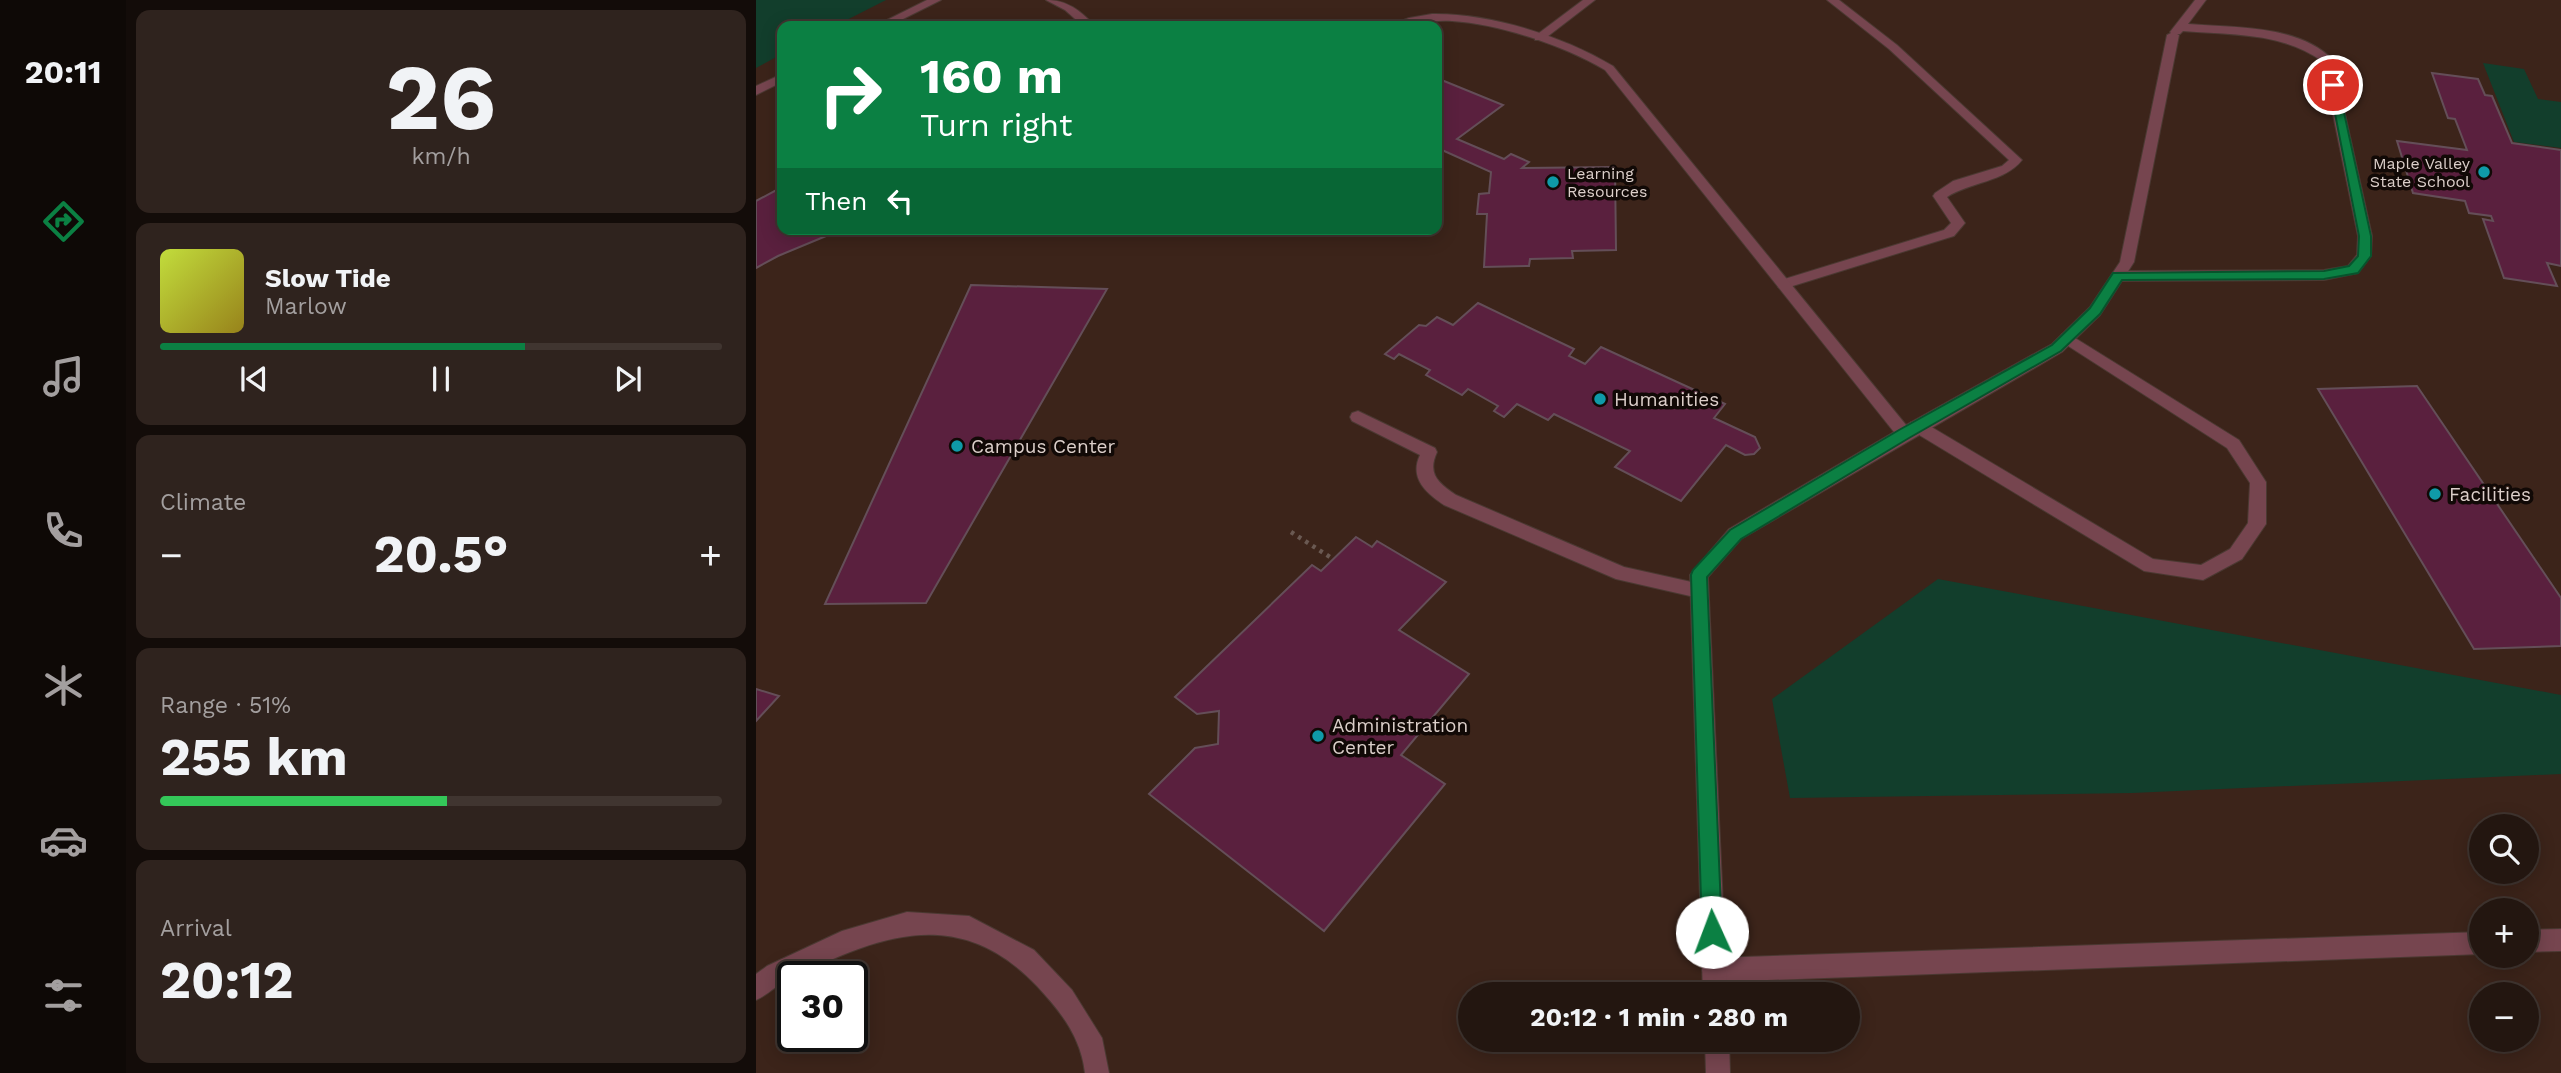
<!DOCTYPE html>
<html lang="en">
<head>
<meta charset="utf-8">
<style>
  :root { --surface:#231610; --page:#2f231e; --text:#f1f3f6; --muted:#a39f9f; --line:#403530; --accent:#0b8043 }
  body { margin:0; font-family:"Work Sans",sans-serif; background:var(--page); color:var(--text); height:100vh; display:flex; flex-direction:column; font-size:26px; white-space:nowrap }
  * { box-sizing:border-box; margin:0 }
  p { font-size:23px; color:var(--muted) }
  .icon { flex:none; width:38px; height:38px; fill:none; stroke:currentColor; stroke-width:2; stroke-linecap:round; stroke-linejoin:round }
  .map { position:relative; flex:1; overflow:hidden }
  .details { display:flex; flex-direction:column; gap:10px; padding:10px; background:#130c09; width:630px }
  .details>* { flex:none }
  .top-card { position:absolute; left:21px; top:21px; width:665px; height:214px; border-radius:14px; box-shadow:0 4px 18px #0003,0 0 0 2px var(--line); background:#0b8043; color:#fff; overflow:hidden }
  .buttons { position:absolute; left:1713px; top:814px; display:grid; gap:14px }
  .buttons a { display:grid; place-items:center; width:70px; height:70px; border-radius:50%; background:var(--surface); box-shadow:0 4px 18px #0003,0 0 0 2px var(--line); font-size:35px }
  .speed { position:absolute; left:21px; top:961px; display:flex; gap:14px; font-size:35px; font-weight:700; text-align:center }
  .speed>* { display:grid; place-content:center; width:91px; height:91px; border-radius:50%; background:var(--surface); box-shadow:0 4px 18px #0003,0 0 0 2px var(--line); line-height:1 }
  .speed .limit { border:4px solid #111; border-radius:10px; background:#fff; color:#111 }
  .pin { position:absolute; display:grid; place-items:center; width:60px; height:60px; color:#fff; margin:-30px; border:4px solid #fff; border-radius:50%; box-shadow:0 2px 7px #0007 }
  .me { position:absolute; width:77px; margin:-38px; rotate:358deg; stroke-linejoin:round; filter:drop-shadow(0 0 5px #0008) }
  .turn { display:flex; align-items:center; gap:24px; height:147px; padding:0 28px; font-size:32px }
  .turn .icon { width:91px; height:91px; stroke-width:2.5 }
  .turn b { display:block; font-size:49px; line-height:60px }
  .then { display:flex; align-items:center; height:66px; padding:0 28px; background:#0003; gap:14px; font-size:26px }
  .big { font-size:52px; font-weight:700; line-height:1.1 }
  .details .widget { flex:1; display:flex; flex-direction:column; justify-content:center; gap:10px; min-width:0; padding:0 24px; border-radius:14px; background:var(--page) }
  .details .dial { align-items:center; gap:0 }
  .dial b { font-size:91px; line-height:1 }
  .song { display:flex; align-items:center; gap:21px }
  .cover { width:84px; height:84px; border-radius:10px; background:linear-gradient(135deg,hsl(70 70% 55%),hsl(50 70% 35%)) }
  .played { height:7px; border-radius:4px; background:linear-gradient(90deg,var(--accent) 65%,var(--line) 65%) }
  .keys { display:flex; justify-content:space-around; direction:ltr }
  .heat { display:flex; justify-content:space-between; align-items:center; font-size:38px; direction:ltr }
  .charge { height:10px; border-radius:5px; background:linear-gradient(90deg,#34c759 51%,var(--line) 0) }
  .trip { position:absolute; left:702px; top:982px; width:402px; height:70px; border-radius:35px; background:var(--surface); box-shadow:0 4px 18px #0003,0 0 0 2px var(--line); font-weight:700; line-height:70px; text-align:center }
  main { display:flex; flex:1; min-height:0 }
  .dock { display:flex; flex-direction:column; width:126px; justify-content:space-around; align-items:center; background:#0e0906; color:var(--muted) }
  .dock .icon { width:49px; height:49px }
  .dock .current { color:var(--accent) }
  .dock b { font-size:32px; color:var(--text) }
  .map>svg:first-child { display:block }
</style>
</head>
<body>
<main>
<nav class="dock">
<b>20:11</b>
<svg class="icon current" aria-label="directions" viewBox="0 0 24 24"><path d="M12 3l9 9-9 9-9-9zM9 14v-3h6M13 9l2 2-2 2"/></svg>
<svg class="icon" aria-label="music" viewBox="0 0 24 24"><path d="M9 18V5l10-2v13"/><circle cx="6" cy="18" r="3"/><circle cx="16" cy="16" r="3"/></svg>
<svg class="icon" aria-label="phone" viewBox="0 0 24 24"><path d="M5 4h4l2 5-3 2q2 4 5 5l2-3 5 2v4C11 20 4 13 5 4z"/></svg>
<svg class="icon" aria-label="climate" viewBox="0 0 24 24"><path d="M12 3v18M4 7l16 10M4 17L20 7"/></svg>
<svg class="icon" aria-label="car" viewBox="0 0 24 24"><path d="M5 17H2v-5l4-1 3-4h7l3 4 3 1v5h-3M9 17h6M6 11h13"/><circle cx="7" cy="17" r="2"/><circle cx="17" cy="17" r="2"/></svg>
<svg class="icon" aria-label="filters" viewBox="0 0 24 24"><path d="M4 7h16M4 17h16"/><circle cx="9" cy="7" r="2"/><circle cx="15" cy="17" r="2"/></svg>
</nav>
<section class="details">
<div class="widget dial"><b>26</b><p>km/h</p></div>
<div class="widget">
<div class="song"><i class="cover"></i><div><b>Slow Tide</b><p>Marlow</p></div></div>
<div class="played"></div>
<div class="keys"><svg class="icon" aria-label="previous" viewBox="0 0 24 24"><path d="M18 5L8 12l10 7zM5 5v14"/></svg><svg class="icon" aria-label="pause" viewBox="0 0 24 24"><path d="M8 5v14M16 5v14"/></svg><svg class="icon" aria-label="next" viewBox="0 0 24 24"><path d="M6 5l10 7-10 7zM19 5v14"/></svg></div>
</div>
<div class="widget"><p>Climate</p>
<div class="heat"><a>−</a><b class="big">20.5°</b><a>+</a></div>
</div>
<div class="widget"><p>Range · 51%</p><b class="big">255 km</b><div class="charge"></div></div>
<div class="widget"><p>Arrival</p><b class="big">20:12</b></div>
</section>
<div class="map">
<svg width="1805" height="1073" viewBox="0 0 1805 1073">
  <rect width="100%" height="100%" fill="#2f1d15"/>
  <!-- built -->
  <path fill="#3c241a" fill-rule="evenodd" d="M0 0H1805V1073H0ZM26 26H681V229H26ZM1726 826H1771V872H1726ZM1726 910H1771V956H1726ZM37 976H96V1036H37ZM714 994H1092V1040H714ZM1726 994H1771V1040H1726Z"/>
  <!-- green -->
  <g fill="#123e2c">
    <polygon points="0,0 130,0 79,26 26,26 26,54 0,68"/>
    <polygon points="1727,63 1768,69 1782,99 1805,102 1805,148 1758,142"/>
    <polygon points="1182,579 1805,695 1805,774 1376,793 1034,798 1016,699"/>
  </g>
  <!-- building -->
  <g fill="#5a203e" stroke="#644e58" stroke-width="2">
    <polygon points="1676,73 1722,79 1729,95 1736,96 1756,143 1805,150 1805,266 1791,263 1801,286 1748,278 1727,219 1737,221 1735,216 1713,213 1709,201 1657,193 1641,141 1711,150 1699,119 1692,118"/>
    <polygon points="688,81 747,105 701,139 748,159 755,154 773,162 766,168 859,167 860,250 816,251 817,258 774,259 773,266 728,267 731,214 721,214 723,194 733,193 735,172 686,150 681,154 681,86"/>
    <polygon points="26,187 26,229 87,229 22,256 0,268 0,201"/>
    <polygon points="215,285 351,289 170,603 69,604"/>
    <polygon points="722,303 818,349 813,356 829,364 845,347 969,404 958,418 999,437 1004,448 998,454 989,455 970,445 925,501 859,467 874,451 798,414 792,420 761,404 748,417 738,411 742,406 712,389 706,395 670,375 674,370 643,354 638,359 629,354 663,325 670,326 681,317 697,325"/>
    <polygon points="1661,386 1805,598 1805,646 1718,649 1562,389"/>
    <polygon points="600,537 616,547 621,541 690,582 643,630 713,674 645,755 689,784 568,931 393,794 439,748 462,744 463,711 441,714 419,697 556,565 565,571"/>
    <polygon points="0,689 23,696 0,721"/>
  </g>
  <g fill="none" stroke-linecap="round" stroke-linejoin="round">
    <defs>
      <g id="service">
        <polygon points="827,0 839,0 787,40 779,40 779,36"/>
        <path d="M1071 0H1083L1141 45 1266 160C1249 182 1214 182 1191 197L1209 223 1198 236 1027 289 1022 287V281L1188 230 1195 223 1177 196 1179 193 1197 181 1246 166 1253 160 1133 49Z"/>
        <path d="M1439 0H1450L1432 24C1478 28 1542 24 1577 60L1616 236 1615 256 1602 273 1568 280 1362 281 1355 276 1362 271 1568 270 1592 266 1601 255 1602 236 1566 61C1525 32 1475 35 1427 31L1424 34H1416L1414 32Z"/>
        <polygon points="1311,333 1483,440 1510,482 1510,524 1486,559 1447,580 1388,571 1155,430 1153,426 1155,422 1167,422 1397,559 1445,565 1474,549 1492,523 1494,483 1471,448 1306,342 1304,338 1306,334"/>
        <path d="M602 411 679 448 681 452C671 474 682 483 700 495L868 567 949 585 952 590 949 595 943 598 860 579 688 505C670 493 653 478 664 455L596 421 594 417 596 413Z"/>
        <path d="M151 912 213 916 278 950 316 990 346 1038 353 1073H329C325 1037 305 1012 281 986 201 902 120 937 32 980 20 985 12 995 0 1000V974L11 966 86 931Z"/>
        <polygon points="1805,929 1805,951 1771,952 1771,930"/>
        <polygon points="1726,932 1726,954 958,982 950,978 946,970 950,962 958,958"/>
      </g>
      <g id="minor">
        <polygon points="171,0 185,0 133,26 119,26"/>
        <path d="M290 0C311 0 324 10 339 26H327L309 10Z"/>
        <path d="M676 14C734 13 807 36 857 66L1150 425 1296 344 1334 307 1364 262 1411 35 1417 32 1423 35 1378 262 1344 315 1306 352 985 539 952 577 971 994H947L934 575 973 529 1138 432 849 70C808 46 744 24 696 21 674 19 654 27 632 26L653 18Z"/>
        <polygon points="26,74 26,82 0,95 0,86"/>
        <polygon points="949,1040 973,1040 974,1073 950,1073"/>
      </g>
    </defs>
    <!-- service casing -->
    <use href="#service" stroke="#4b3932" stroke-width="2"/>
    <!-- minor casing -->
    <use href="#minor" stroke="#4b3932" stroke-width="2"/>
    <!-- path -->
    <polyline stroke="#6a5952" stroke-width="4.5" stroke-dasharray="3.5 5" stroke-linecap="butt" points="535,532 577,559"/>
    <!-- service -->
    <use href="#service" fill="#76454f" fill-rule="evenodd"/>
    <!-- minor -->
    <use href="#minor" fill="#76454f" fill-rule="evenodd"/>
  </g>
  <!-- route -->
  <polygon fill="#0b8043" stroke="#07532c" stroke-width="2" points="1573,83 1582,85 1615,236 1615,256 1602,273 1568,279 1366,280 1344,314 1305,351 1153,438 985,539 951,577 966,932 963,940 956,943 949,940 946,932 935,575 937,570 974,530 1143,430 1296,345 1334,308 1357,273 1568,271 1593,266 1602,256 1603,236"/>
  <!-- markers -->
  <g fill="#0f9aa8" stroke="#110906" stroke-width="2.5">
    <circle cx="1728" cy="172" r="7"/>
    <circle cx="797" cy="182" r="7"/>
    <circle cx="844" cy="399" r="7"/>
    <circle cx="201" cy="446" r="7"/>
    <circle cx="1679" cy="494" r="7"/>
    <circle cx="562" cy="736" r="7"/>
  </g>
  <g text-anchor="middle" stroke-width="7" stroke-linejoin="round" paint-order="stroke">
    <!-- far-poi labels -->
    <g font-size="16" fill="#dccfca" stroke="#110906" text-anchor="end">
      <text x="1714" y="169">Maple Valley<tspan x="1714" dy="18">State School</tspan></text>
      <text x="811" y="179" text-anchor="start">Learning<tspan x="811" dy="18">Resources</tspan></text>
    </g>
    <!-- poi labels -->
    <g font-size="19" fill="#dccfca" stroke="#110906" text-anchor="start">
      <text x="858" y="406">Humanities</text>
      <text x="215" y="453">Campus Center</text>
      <text x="1693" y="501">Facilities</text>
      <text x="576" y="732">Administration<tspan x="576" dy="22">Center</tspan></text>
    </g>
  </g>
</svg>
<div class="buttons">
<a><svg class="icon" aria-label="search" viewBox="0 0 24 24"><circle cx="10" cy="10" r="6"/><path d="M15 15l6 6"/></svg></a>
<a>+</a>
<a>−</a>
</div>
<div class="speed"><div class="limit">30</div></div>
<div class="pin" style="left:1577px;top:85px;background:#d93025"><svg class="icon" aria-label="arrive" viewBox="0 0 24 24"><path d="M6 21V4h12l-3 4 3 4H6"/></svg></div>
<svg class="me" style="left:956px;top:932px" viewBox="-20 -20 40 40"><circle r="19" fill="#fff"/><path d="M0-13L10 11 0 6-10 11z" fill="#0b8043"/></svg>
<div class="trip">20:12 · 1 min · 280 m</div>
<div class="top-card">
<div class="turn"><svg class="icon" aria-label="right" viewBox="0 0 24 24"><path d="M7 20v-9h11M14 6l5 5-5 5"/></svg><div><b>160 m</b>Turn right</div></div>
<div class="then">Then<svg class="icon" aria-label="left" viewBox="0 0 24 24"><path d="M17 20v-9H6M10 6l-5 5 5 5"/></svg></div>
</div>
</div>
</main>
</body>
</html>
